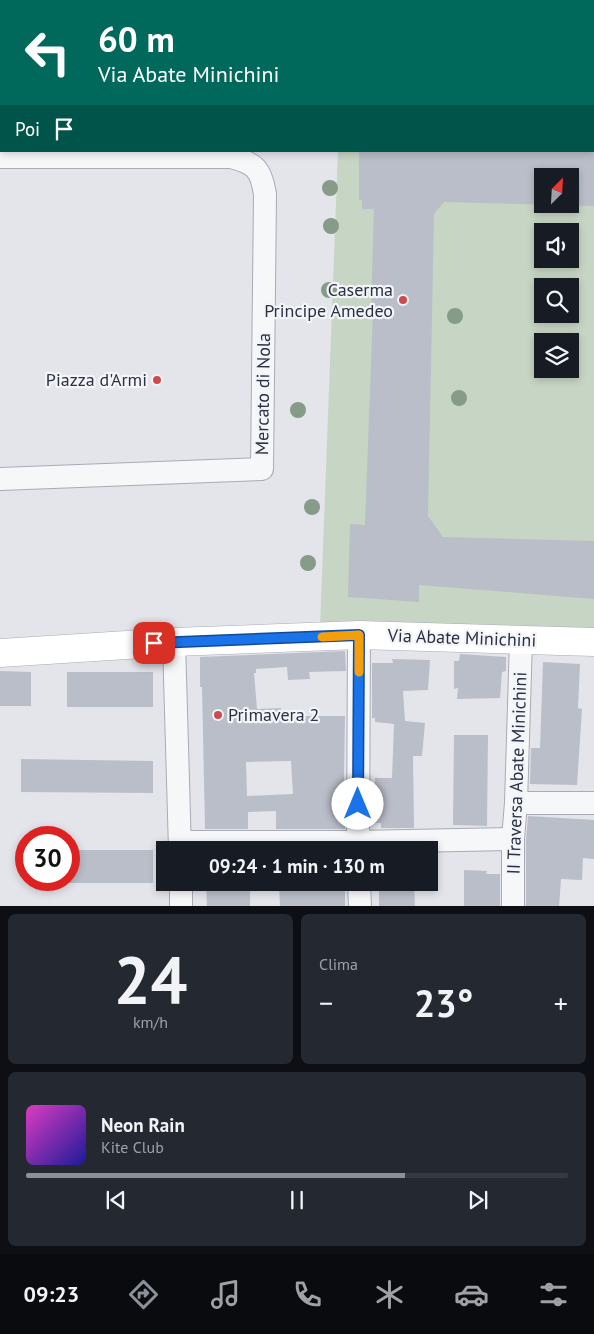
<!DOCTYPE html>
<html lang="it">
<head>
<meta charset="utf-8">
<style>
  :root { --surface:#171b24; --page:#242831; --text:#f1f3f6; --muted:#9ea1a6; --line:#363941; --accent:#8c9099 }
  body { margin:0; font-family:"PT Sans",sans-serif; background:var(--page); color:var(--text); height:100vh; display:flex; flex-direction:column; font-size:19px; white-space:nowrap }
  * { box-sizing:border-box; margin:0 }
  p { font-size:16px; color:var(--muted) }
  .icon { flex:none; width:28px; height:28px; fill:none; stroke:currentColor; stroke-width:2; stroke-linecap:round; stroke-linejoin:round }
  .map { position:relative; height:906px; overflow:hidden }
  .sheet { display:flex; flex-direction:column; gap:8px; padding:8px; background:#0d0f14; flex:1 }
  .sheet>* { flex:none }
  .guide { position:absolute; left:0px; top:0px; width:595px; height:152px; box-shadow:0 2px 8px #0003; background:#00695c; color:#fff; overflow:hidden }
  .needle { width:32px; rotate:24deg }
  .fabs { position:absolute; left:534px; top:168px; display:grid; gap:10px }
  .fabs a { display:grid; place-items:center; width:45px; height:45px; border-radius:0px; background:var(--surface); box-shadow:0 2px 8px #0003; font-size:25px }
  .speed { position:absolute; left:15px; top:826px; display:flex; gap:10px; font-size:25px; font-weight:700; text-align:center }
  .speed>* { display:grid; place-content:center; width:65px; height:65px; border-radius:50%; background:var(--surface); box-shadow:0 2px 8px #0003; line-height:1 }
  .speed .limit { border:8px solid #d22; background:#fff; color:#111 }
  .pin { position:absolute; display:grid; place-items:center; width:42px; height:42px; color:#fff; margin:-21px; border-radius:10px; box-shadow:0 2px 8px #0006 }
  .me { position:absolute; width:55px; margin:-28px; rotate:0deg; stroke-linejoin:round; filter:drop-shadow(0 0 4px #0008) }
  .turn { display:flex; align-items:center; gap:18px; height:105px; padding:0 15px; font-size:22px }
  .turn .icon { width:65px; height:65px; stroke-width:2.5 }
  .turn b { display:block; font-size:35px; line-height:42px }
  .then { display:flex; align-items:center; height:48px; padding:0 15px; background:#0003; gap:10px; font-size:19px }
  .big { font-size:38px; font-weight:700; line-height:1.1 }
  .sheet .tile { flex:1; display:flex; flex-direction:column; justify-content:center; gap:8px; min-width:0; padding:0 18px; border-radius:8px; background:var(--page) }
  .sheet .dial { align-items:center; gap:0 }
  .dial b { font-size:65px; line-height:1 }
  .song { display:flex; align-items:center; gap:15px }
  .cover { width:60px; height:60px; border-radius:8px; background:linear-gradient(135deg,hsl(310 70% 55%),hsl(240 70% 35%)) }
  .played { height:5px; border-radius:2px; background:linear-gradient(90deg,var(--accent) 70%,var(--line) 70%) }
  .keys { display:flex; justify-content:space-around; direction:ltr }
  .heat { display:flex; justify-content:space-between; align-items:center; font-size:28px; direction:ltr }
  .sheet .tiles { flex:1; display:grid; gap:8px; grid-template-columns:1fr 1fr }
  .tile:last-child { grid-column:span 2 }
  .trip { position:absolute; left:156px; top:841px; width:282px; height:50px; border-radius:0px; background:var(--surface); box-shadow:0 2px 8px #0003; font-weight:700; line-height:50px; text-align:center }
  .tab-bar { display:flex; height:80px; justify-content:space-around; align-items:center; background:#090b0e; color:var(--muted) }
  .tab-bar .icon { width:35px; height:35px }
  .tab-bar .active { color:var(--accent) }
  .tab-bar b { font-size:22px; color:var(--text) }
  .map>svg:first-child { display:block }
</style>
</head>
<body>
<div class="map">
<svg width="594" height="907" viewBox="0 0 594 907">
  <rect width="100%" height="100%" fill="#e3e5eb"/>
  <!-- green -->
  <g fill="#c7d5c4" fill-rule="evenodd">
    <polygon points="0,0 288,0 287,1 1,1 1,133 0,132"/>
    <path d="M594 110V634L320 627 338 151H594ZM542 176H570V204H542ZM542 231H570V259H542ZM542 286H570V314H542ZM542 341H570V369H542Z"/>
  </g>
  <!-- building -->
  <g fill="#babec9" fill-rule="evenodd">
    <path d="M359 151H594V206L444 202 434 214 428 516 443 537 594 541V599L419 585V602L348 597 350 524 365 525 373 309H371L374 209H362V200H359ZM542 176H570V204H542Z"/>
    <path d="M345 651 346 671 309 672 310 679 288 680 287 667 256 669V673H254L257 709 281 708V716H345L344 774 345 829H276V811L248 812V829H205L202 687H200V657ZM291 761 293 794 247 796 246 762Z"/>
    <polygon points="460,654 506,657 506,671 502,672 500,698 457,699 458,688 454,689 454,661 459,661"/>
    <polygon points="392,659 430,660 428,690 403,691 405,721 425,723 422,756 413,756 414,828 381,828 381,823 375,823 375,778 392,778 394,724 375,722 375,718 372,718 372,663 393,663"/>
    <polygon points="543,662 580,664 578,708 582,709 577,785 530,784 531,748 540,748"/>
    <polygon points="0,671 31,672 31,706 0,706"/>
    <rect x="67" y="672" width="86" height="35"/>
    <polygon points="454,735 488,735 487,826 453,825"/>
    <polygon points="21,759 153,761 153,793 21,792"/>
    <polygon points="528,816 594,820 594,859 583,858 582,880 561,879 559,907 526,907 526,840"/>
    <rect x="69" y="850" width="84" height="33"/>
    <polygon points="464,870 487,871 486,874 500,874 500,907 464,907"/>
    <polygon points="206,882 250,882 250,907 207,907"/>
    <polygon points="279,882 345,882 345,907 280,907"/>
    <polygon points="379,882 414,882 415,907 379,907"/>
  </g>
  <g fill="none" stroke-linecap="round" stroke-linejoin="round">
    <defs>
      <polyline id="lane" points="318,1 319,0"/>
      <g id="street">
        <path d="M0 157H231C255 163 261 169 265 194L262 469 0 479"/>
        <polyline points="174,642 180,850"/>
        <polyline points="516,803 594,803"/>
        <polyline points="180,842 358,842 513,839"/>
        <polyline points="358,850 359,635"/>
        <polyline points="181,882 181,907"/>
        <polyline points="359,882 360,907"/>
        <polyline points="513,907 513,839 516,803 521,640"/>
      </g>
      <polyline id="secondary" points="0,653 174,642 359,635 594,642"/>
    </defs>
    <!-- lane casing -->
    <use href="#lane" stroke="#a8abb6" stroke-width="12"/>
    <!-- street casing -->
    <use href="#street" stroke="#a8abb6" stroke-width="24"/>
    <!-- secondary casing -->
    <use href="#secondary" stroke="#a8abb6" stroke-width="29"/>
    <!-- lane -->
    <use href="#lane" stroke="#f6f7f9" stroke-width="11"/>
    <!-- street -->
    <use href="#street" stroke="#f6f7f9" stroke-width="22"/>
    <!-- secondary -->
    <use href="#secondary" stroke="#fff" stroke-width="28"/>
  </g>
  <!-- trees -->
  <g fill="#879b89">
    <circle cx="330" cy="188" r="8"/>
    <circle cx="331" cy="226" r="8"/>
    <circle cx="329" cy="290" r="8"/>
    <circle cx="455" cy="316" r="8"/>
    <circle cx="459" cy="398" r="8"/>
    <circle cx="298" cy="410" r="8"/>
    <circle cx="312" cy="507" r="8"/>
    <circle cx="308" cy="563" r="8"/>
  </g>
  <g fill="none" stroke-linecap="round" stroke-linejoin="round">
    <defs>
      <polyline id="route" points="154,643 359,635 358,804"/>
    </defs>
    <!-- route casing -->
    <use href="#route" stroke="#114b97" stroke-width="12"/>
    <!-- route -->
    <use href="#route" stroke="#1a73e8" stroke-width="9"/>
    <!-- slow -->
    <polyline stroke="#f59e0b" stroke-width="9" points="322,637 359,635 359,672"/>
  </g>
  <!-- markers -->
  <g fill="#cf4a4f" stroke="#f3f5f8" stroke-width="2">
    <circle cx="403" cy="300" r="5"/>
    <circle cx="157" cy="380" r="5"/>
    <circle cx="218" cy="715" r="5"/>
  </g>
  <g text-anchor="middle" stroke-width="4.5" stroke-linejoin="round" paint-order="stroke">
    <!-- poi labels -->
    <g font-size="18" fill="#2b3144" stroke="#f3f5f8" text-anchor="end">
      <text x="393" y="296">Caserma<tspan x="393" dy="21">Principe Amedeo</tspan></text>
      <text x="147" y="386">Piazza d'Armi</text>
      <text x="228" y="721" text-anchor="start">Primavera 2</text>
    </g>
    <!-- street labels -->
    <g font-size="18" fill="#2b3144" stroke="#f3f5f8">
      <text transform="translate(263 394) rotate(-89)" y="6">Mercato di Nola</text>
      <text transform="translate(462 638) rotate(2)" y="6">Via Abate Minichini</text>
      <text transform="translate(517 773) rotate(-88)" y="6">II Traversa Abate Minichini</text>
    </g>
  </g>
</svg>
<div class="fabs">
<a><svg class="needle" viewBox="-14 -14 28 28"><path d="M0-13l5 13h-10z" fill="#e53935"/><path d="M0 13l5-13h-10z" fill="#9ea1a6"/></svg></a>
<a><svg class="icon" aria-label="sound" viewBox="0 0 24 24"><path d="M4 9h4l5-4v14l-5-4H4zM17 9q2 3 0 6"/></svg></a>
<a><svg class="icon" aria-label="search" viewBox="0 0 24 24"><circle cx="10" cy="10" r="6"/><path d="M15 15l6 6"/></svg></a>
<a><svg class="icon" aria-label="layers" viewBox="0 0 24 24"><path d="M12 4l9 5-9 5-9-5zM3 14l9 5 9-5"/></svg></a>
</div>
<div class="speed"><div class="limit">30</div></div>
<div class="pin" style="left:154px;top:643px;background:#d93025"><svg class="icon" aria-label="arrive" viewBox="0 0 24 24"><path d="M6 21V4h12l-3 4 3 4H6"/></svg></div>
<svg class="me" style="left:358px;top:804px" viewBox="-20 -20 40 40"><circle r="19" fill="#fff"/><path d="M0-13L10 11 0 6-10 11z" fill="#1a73e8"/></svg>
<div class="trip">09:24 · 1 min · 130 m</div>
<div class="guide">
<div class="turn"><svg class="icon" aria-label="left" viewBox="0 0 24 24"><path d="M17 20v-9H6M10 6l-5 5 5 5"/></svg><div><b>60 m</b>Via Abate Minichini</div></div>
<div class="then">Poi<svg class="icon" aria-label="arrive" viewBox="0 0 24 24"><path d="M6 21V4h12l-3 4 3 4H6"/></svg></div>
</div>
</div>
<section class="sheet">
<div class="tiles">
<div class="tile dial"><b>24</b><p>km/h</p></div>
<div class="tile"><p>Clima</p>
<div class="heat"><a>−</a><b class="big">23°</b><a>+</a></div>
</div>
<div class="tile">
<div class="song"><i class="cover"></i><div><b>Neon Rain</b><p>Kite Club</p></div></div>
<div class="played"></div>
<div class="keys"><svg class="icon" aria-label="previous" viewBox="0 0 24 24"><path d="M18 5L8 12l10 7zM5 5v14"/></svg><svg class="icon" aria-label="pause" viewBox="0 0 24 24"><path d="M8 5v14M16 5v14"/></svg><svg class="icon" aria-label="next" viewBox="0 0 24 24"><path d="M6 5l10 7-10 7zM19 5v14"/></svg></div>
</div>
</div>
</section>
<nav class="tab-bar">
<b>09:23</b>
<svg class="icon active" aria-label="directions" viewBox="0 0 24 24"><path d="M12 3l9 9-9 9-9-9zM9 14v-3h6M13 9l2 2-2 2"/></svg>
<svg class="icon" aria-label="music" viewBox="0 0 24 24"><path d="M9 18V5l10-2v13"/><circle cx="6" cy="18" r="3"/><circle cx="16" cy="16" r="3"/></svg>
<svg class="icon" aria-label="phone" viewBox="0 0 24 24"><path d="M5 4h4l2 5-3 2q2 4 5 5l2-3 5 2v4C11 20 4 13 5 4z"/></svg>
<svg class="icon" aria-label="climate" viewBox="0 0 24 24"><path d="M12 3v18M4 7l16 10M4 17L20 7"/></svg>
<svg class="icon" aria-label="car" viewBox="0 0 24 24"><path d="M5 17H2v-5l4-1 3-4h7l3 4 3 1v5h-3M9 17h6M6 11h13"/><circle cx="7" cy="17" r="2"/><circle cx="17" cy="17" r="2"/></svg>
<svg class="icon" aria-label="filters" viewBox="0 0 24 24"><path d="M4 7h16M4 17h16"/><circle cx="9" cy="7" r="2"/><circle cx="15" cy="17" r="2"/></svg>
</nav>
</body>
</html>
